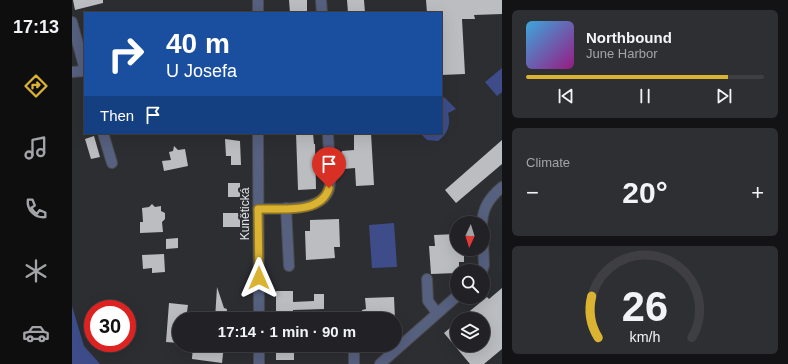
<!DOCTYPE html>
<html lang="en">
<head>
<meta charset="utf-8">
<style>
  :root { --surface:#222226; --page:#2e2f32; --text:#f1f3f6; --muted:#a2a4a7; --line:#3f3f43; --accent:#dab333 }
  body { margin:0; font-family:Helvetica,sans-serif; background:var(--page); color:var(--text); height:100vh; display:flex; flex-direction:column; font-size:15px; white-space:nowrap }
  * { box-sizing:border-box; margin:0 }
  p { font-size:13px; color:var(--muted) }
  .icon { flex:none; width:22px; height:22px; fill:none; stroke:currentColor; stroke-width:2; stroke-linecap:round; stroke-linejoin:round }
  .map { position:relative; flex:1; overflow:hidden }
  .drawer { display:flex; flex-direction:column; gap:10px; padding:10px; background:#131315; width:286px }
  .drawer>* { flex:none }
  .banner { position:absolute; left:12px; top:12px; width:358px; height:122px; border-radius:0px; box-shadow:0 4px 16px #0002,0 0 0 1px var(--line); background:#1a4fa0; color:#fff; overflow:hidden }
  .needle { width:26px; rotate:184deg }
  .controls { position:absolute; left:378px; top:216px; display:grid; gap:8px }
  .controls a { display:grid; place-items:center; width:40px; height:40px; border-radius:50%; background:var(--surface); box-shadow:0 4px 16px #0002,0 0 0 1px var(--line); font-size:20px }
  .speed { position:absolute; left:12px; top:300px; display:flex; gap:8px; font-size:20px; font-weight:700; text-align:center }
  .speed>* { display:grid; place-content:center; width:52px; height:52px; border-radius:50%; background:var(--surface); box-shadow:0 4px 16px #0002,0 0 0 1px var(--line); line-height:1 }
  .speed .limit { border:6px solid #d22; background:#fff; color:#111 }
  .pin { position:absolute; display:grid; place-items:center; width:34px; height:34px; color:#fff; margin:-41px -17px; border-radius:50% 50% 50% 0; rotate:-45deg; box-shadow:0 0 4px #0007 }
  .pin .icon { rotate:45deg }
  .me { position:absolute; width:44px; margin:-22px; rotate:0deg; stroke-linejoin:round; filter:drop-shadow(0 0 3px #0008) }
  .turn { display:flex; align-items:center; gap:14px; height:84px; padding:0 16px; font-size:18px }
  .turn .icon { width:52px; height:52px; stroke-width:2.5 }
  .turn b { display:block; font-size:28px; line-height:34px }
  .then { display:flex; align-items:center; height:38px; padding:0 16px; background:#0003; gap:8px; font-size:15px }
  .big { font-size:30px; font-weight:700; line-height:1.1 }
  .drawer .card { flex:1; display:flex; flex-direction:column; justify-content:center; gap:6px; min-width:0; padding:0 14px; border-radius:6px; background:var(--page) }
  .drawer .dial { align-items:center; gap:0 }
  .dial svg { height:104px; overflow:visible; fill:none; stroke:var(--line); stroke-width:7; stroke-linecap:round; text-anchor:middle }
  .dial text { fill:var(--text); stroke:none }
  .song { display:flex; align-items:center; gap:12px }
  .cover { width:48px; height:48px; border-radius:6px; background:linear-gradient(135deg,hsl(200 70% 55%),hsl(310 70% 35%)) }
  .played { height:4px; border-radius:2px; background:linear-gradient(90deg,var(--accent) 85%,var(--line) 85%) }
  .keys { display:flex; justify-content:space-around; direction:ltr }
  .heat { display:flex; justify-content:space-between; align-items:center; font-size:22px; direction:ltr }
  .trip { position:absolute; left:100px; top:312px; width:230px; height:40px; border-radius:20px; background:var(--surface); box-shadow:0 4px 16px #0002,0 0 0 1px var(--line); font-weight:700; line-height:40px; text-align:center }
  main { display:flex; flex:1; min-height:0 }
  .tab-bar { display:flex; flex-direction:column; width:72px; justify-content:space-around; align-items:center; background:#0e0e0f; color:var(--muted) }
  .tab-bar .icon { width:28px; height:28px }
  .tab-bar .active { color:var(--accent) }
  .tab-bar b { font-size:18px; color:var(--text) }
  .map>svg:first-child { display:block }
</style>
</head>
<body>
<main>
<nav class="tab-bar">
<b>17:13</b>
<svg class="icon active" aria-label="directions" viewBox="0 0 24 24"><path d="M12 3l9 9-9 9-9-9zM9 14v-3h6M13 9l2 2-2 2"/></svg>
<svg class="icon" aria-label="music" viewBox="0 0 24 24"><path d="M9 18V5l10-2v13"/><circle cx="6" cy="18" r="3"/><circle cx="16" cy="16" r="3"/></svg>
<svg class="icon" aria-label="phone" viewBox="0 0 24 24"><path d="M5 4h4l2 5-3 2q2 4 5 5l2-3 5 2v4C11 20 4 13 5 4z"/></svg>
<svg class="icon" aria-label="climate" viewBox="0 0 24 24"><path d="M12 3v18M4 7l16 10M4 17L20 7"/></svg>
<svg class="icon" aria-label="car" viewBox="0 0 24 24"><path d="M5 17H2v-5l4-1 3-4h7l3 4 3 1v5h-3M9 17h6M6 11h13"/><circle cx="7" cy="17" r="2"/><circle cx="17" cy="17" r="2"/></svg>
</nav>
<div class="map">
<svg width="430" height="364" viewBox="0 0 430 364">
  <rect width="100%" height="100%" fill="#2d2e32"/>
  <!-- green -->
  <g fill="#3e4d8a">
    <polygon points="430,68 430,92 425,96 413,82"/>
    <path d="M372 97 384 109 376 113C379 124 376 134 366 141L355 140 348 133H369V101Z"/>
    <polygon points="322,223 325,267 300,268 297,225"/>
    <polygon points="0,306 12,346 28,364 0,364"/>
  </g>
  <!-- building -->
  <g fill="#bbbdc1">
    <polygon points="1,0 31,0 31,3 3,10"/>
    <polygon points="217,0 235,0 235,13 218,13"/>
    <polygon points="275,0 292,0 293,13 276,13"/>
    <polygon points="354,0 430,0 430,14 402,15 403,19 390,19 393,74 369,75 369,13 355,13"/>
    <polygon points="224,133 241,133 242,144 243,144 244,189 226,190"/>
    <polygon points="282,133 299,133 302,185 284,186 283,168 271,169 271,166 269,167 268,156 270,151 282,150"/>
    <polygon points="22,136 28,157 19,159 13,139"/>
    <polygon points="153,139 168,141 169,165 159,165 159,156 154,156"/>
    <polygon points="430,140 430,164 384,203 373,190"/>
    <polygon points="102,146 106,150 113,149 116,166 92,171 90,161 99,160 97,152 101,151"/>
    <rect x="156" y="183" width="12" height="14"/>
    <polygon points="80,204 83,207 89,206 89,211 93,213 93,219 90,222 91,232 68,233 68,222 71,222 70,208 77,207"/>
    <rect x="151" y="213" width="17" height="14"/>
    <polygon points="267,219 268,247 262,247 263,258 234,260 233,231 238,231 238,220"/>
    <polygon points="385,234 385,249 392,249 392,262 387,262 387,271 385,271 385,273 359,274 357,246 363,246 362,235"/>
    <polygon points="106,238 106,248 94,249 94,239"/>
    <polygon points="92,254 93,272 80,273 80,268 71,269 70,255"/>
    <polygon points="145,287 152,308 155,309 154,319 143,319"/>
    <polygon points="430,288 430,349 412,364 398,364 372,333 385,322 385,345 411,345 411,319 388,319 415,297 417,299"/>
    <polygon points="204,291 221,291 221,302 242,301 242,294 252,294 252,309 221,310 221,319 204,319"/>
    <polygon points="322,297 323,319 291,319 290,310 294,309 293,298"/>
    <polygon points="97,303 116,305 114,319 107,319 107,343 94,342"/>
    <polygon points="121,345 152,345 150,363 120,359"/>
    <polygon points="194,345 219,345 219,350 222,350 222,360 204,360 204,352 194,352"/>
  </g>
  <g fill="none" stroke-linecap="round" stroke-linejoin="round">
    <defs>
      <g id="minor">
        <polyline points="186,0 186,13"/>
        <polyline points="249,0 250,13"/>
        <polyline points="0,22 13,70"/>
        <polyline points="0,72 13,71"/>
        <polyline points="31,133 40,163"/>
        <polyline points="186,133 187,319"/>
        <polyline points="214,208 217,266"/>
        <path d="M186 209C206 208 250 213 257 189 261 174 256 149 256 133"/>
        <path d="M410 223C411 207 418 197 430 187"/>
        <polyline points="410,271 412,265 411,241"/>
        <polyline points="355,279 356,301 365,313"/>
        <polyline points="187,345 187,364"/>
        <polyline points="282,348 282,364"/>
        <polyline points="308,364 385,296"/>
      </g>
    </defs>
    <!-- minor casing -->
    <use href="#minor" stroke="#4a4b4f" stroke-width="12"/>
    <!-- minor -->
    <use href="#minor" stroke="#56607f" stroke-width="10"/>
  </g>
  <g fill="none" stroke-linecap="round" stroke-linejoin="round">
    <defs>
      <path id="route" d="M187 278 186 209C208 208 249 215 257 188"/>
    </defs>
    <!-- route casing -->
    <use href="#route" stroke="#8e7421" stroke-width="10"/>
    <!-- route -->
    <use href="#route" stroke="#dab333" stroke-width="7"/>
  </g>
  <g text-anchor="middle" stroke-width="4" stroke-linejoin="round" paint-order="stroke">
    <!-- street labels -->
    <g font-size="12" fill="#e2e3e5" stroke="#2d2e32">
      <text transform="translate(173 214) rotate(-90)" y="4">Kunětická</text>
    </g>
  </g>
</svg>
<div class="controls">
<a><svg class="needle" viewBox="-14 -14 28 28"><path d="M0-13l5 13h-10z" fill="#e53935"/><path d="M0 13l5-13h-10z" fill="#a2a4a7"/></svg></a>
<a><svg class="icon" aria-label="search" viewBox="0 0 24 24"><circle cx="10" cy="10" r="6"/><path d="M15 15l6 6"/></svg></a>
<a><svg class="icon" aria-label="layers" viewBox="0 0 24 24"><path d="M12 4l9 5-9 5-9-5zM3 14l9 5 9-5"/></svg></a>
</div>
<div class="speed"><div class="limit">30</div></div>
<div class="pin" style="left:257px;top:188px;background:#d93025"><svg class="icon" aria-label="arrive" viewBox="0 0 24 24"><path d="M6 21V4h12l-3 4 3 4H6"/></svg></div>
<svg class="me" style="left:187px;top:278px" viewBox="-20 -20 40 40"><path d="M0-17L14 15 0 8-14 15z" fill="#dab333" stroke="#fff" stroke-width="4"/></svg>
<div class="trip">17:14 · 1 min · 90 m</div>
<div class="banner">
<div class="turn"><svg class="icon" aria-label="right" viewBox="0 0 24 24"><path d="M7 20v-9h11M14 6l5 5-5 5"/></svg><div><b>40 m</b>U Josefa</div></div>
<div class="then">Then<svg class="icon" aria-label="arrive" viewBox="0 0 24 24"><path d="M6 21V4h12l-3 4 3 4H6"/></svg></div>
</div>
</div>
<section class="drawer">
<div class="card">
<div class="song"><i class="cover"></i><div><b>Northbound</b><p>June Harbor</p></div></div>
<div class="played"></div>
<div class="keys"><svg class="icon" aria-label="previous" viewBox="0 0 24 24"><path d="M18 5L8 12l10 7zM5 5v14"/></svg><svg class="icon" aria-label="pause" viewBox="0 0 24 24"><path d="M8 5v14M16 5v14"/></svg><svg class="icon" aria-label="next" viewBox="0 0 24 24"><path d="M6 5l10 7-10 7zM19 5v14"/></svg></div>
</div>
<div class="card"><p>Climate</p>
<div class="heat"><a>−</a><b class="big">20°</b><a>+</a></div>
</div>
<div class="card dial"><svg viewBox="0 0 100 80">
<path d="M14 69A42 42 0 1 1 86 69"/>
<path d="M14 69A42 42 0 0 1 9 37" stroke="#dab333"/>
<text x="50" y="56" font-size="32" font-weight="700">26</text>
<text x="50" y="72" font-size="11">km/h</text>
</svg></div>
</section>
</main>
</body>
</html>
